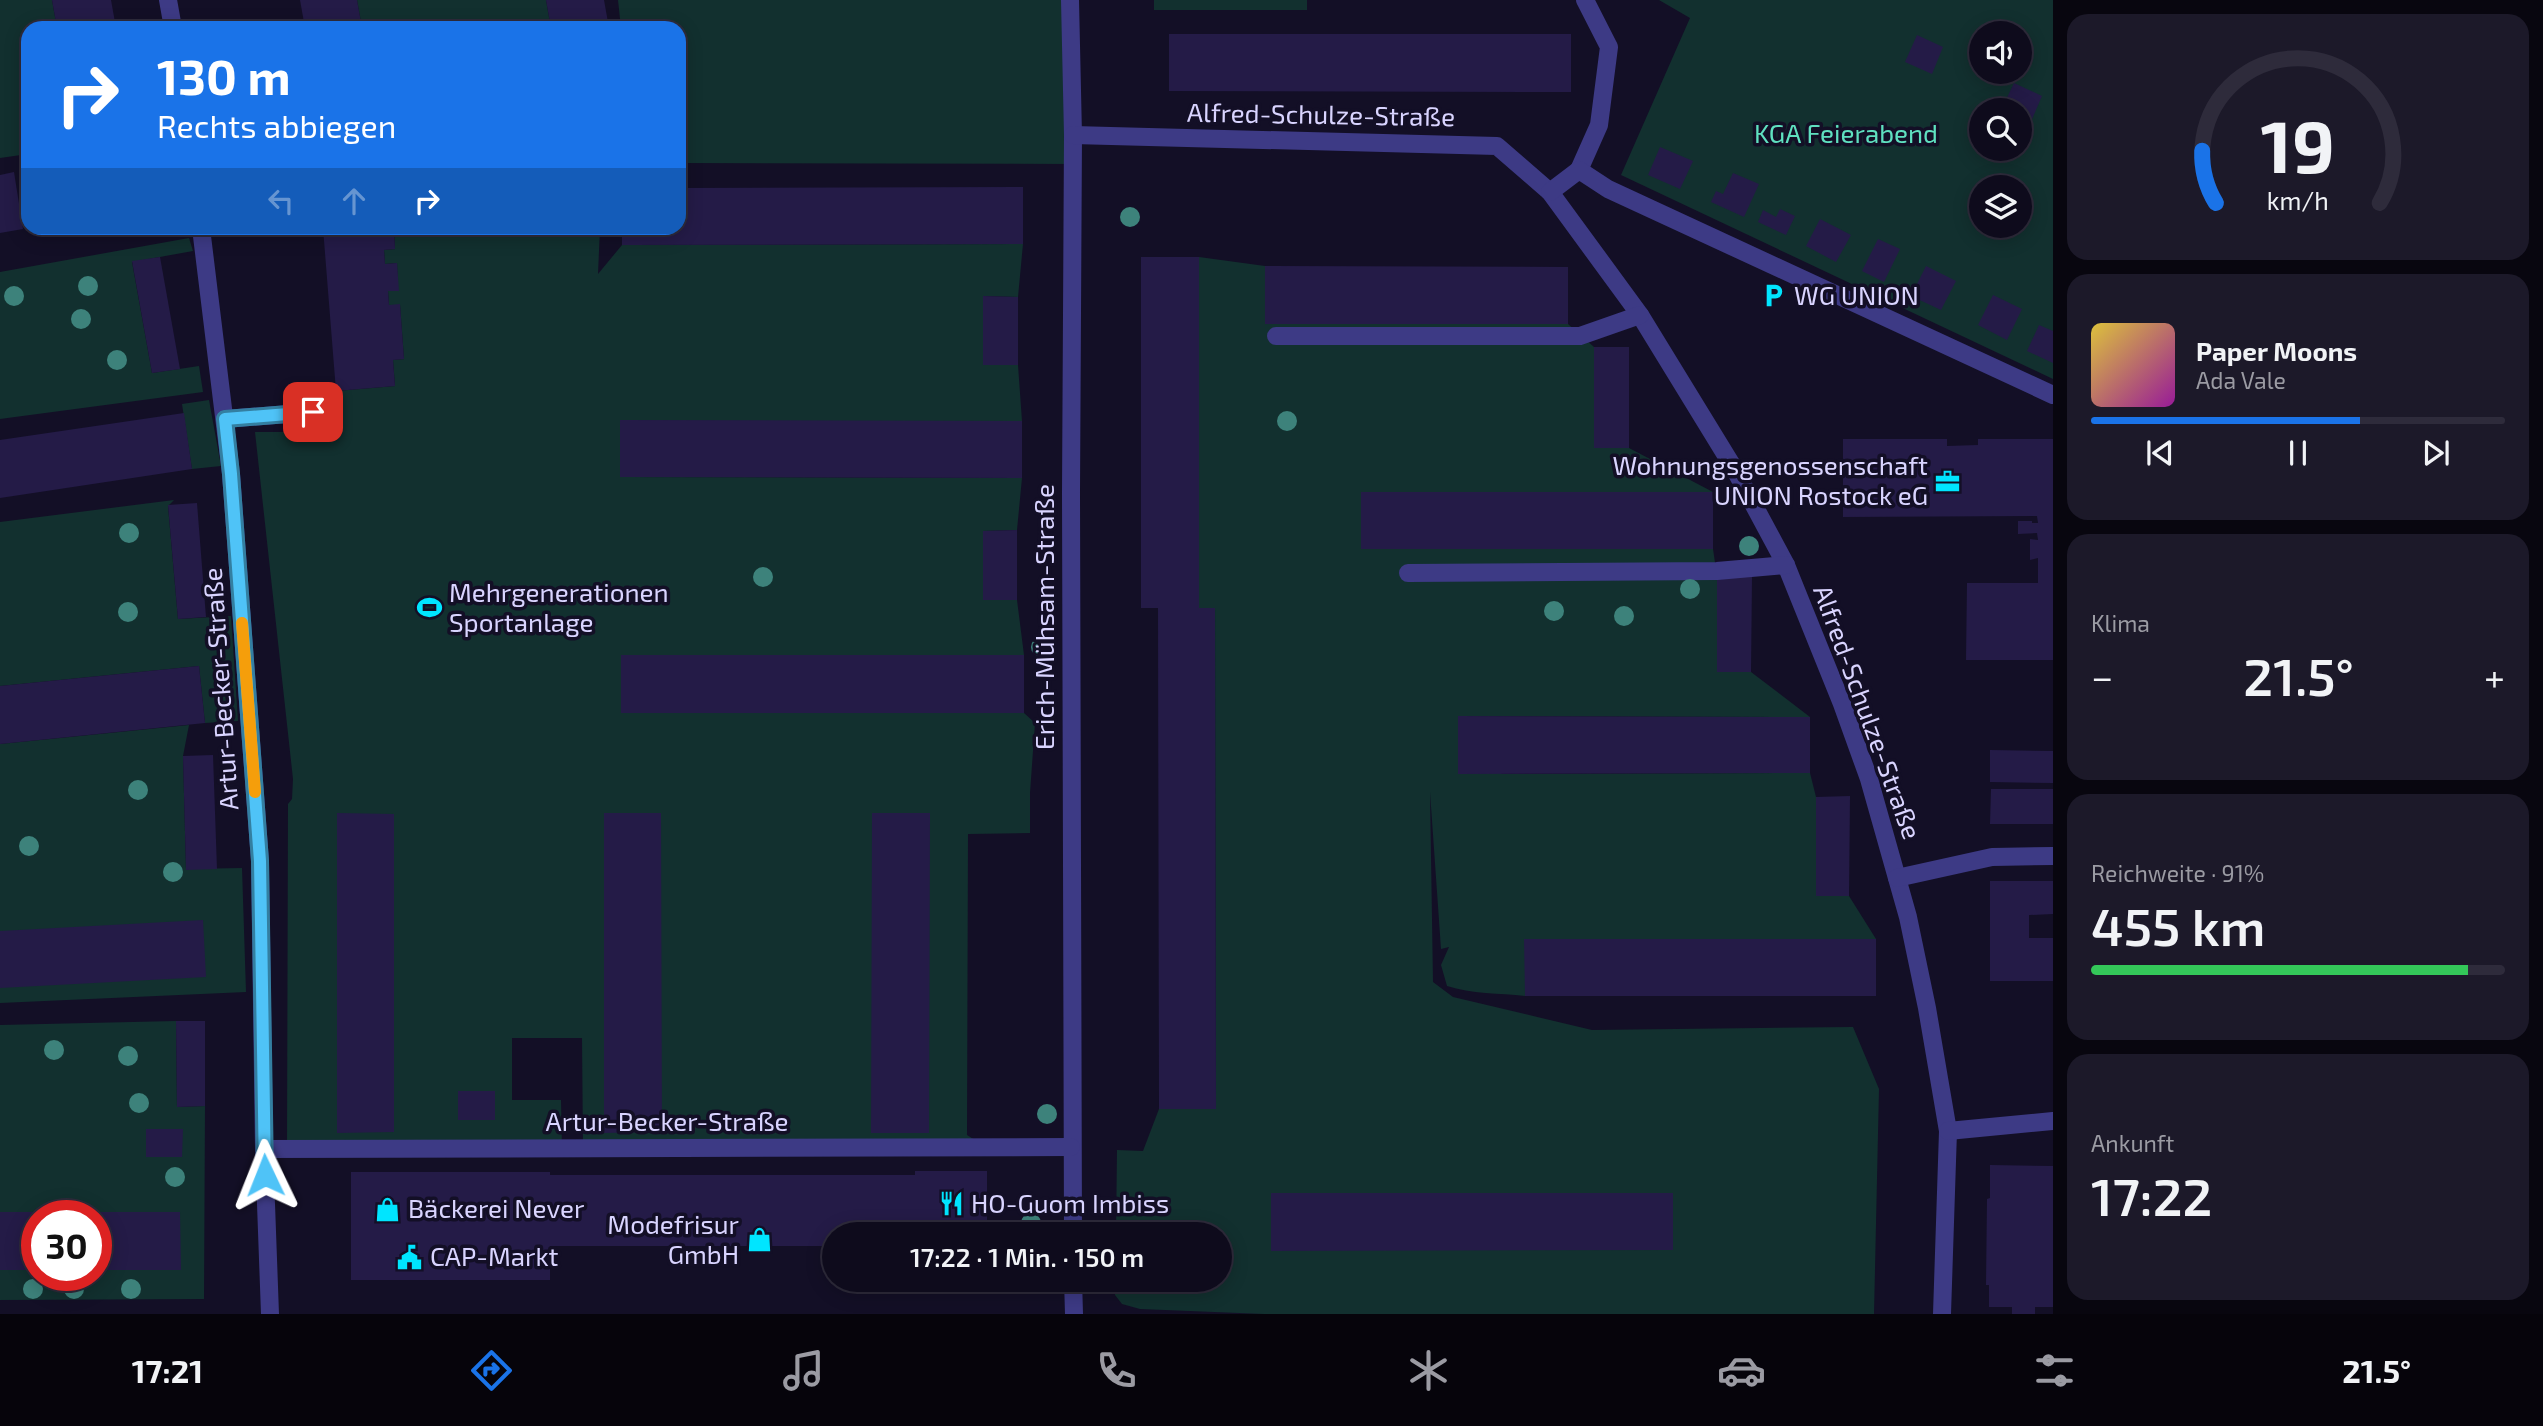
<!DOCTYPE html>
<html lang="de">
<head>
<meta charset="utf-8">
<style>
  :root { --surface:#0e0b1c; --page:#1c1929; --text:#f1f3f6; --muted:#9b9ba3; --line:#2e2b3b; --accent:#1a73e8 }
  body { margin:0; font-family:"Exo 2",sans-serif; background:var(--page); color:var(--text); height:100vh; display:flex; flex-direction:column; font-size:26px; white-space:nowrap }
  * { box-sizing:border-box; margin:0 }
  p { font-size:23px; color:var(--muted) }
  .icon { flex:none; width:38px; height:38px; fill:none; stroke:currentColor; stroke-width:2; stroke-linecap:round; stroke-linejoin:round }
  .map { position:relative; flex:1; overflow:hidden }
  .side { display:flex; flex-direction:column; gap:14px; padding:14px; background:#08060f; width:490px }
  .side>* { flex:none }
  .top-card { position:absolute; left:21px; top:21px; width:665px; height:214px; border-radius:21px; box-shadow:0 4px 18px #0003,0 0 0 2px var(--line); background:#1a73e8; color:#fff; overflow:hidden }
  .controls { position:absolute; left:1969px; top:21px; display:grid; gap:14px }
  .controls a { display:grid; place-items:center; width:63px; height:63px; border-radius:50%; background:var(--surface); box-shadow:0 4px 18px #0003,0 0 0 2px var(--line); font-size:35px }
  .speed { position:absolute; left:21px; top:1200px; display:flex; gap:14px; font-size:35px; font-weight:700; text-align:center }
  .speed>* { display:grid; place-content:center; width:91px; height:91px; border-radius:50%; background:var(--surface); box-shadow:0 4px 18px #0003,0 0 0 2px var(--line); line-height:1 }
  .speed .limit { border:10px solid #d22; background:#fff; color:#111 }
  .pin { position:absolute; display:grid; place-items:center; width:60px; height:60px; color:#fff; margin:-30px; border-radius:14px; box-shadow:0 4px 10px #0006 }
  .me { position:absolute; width:77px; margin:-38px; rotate:358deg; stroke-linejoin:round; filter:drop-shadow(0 0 5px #0008) }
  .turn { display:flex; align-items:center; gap:24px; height:147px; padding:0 21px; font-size:32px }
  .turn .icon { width:91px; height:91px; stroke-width:2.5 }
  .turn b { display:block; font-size:49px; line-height:60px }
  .lanes { display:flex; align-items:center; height:66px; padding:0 21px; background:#0003; justify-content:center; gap:35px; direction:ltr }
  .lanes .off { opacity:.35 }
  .big { font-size:52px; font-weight:600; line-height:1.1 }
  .side .widget { flex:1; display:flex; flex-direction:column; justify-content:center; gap:10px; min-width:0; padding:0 24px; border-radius:21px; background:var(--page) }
  .side .dial { align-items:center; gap:0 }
  .dial svg { height:182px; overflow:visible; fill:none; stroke:var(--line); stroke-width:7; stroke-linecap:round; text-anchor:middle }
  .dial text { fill:var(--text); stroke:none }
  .song { display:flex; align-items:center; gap:21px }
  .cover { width:84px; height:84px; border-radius:10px; background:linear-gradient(135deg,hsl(50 70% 55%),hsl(300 70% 35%)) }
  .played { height:7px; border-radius:4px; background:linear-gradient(90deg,var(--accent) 65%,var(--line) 65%) }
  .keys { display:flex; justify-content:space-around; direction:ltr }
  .heat { display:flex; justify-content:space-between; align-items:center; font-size:38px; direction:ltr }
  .charge { height:10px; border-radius:5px; background:linear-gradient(90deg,#34c759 91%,var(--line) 0) }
  .trip { position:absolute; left:822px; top:1222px; width:410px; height:70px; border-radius:35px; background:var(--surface); box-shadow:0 4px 18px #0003,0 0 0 2px var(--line); font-weight:600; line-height:70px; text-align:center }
  .menu { display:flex; height:112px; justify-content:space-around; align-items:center; background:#06040b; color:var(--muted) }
  .menu .icon { width:49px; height:49px }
  .menu .current { color:var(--accent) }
  .menu b { font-size:32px; color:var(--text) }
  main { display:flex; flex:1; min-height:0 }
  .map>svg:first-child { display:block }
</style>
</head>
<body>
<main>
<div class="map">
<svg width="2053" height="1314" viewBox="0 0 2053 1314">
  <rect width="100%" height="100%" fill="#130f26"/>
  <!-- green -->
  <g fill="#12302f" fill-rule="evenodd">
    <polygon points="0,0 52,0 57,28 28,28 28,154 0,158"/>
    <polygon points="357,0 546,0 551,28 362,28"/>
    <polygon points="618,0 1070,0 1073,164 679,163 679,28 621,28"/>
    <rect x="1154" y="0" width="153" height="10"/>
    <path d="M1659 0H2053V379L1621 175 1690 18ZM1981 33H2020V72H1981ZM1981 110H2020V149H1981ZM1981 187H2020V226H1981Z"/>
    <polygon points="394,228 600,228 598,274 622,245 1023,244 1018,297 984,296 983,365 1018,365 1022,421 620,421 620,477 1022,478 1017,530 983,531 983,599 1017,600 1024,655 621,656 622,713 1024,713 1035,723 1030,793 1030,833 968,834 967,1135 986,1147 583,1148 582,1038 512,1038 512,1100 561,1100 562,1148 287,1149 288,804 292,799 293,779 255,432 323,432 336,391 395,386 393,360 404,359 400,305 389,305 388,291 398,291 397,263 385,264 384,250 395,249"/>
    <polygon points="189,238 193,251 132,262 152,373 199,366 203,392 0,419 0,272"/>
    <path d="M1199 257 1265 266V324H1568L1594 347V448H1629L1713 492H1362V549H1713L1717 576 1751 672 1810 717 1459 716 1502 774 1810 773 1816 797V896H1849L1876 939H1525V996C1500 993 1471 994 1447 986L1441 965 1449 947 1441 949 1430 792 1433 982 1453 997 1592 1030 1853 1027 1879 1089 1874 1314H1264L1140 1309 1122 1304 1115 1295V1279H1220V1234H1116L1117 1150 1143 1151 1159 1109 1216 1108 1215 608H1199Z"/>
    <polygon points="209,400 221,466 192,469 182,404"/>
    <polygon points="174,500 168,506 178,619 231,616 238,721 205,723 199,666 0,686 0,522"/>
    <polygon points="189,725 183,756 186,869 242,868 246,992 0,1003 0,744"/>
    <path d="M176 1021 177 1107 205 1106 204 1299 0 1300V1025ZM37 1216H96V1276H37Z"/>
  </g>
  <!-- building -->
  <g fill="#241b47">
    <polygon points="52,0 111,0 116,28 57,28"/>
    <polygon points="300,0 357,0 362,28 305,28"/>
    <polygon points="546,0 604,0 609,28 551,28"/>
    <polygon points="1169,34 1571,34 1571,92 1169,91"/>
    <polygon points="1917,35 1943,47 1932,74 1905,62"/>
    <polygon points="2014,83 2042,96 2030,124 2020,119 2020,110 2001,110"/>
    <polygon points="1660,147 1693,161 1680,189 1648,175"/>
    <polygon points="14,172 23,229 0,233 0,175"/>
    <polygon points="1733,173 1759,184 1744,217 1711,202 1716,191 1723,194"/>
    <polygon points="1023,187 1023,244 622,245 622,228 679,228 679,188"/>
    <polygon points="1780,209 1795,216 1786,235 1758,222 1763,210 1776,217"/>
    <polygon points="1820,219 1851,235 1836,262 1806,246"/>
    <polygon points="88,228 115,228 116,229 89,232"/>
    <polygon points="323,228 394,228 395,249 384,250 385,264 397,263 399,291 388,291 389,305 400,304 404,359 393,360 395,386 336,391"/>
    <polygon points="1878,239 1900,249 1884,282 1862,271"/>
    <polygon points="160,257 180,369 152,373 132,261"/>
    <polygon points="1141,257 1199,257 1199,608 1215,608 1216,1109 1159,1109 1158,608 1141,608"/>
    <polygon points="1265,266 1568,267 1568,324 1265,324"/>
    <polygon points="1926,266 1956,281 1941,310 1911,296"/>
    <polygon points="1993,295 2022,309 2007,340 1978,325"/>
    <polygon points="983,296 1018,297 1018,365 983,365"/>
    <polygon points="2039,325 2053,331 2053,363 2027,351"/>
    <rect x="1594" y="347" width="35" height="101"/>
    <polygon points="184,413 192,469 0,498 0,440"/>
    <polygon points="620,420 1022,421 1022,478 620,477"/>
    <polygon points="1843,439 1947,439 1947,446 1978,445 1978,439 2053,439 2053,660 1966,660 1967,583 2038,583 2038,558 2030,560 2030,539 2038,540 2037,533 2018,534 2018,521 2032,521 2032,523 2038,523 2037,516 1843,517"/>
    <rect x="1361" y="492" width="352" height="57"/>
    <polygon points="197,503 206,617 178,619 168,505"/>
    <polygon points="1017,530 1017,600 983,600 983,531"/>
    <polygon points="1717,576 1752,576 1751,672 1717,672"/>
    <rect x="621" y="655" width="403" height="58"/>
    <polygon points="199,666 205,723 0,744 0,686"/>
    <polygon points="1458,716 1810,717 1810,773 1458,774"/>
    <polygon points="1990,750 2053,751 2053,783 1990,782"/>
    <polygon points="213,755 217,869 186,870 183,756"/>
    <polygon points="1991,789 2053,789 2053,824 1990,824"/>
    <polygon points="1850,796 1849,896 1816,896 1816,797"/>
    <polygon points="337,813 394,814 394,1132 337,1133"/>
    <polygon points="604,813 661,813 662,1132 604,1133"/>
    <polygon points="872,813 930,813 929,1133 871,1133"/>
    <polygon points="1990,881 2053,881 2053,914 2029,915 2029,938 2053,938 2053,981 1990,981"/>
    <polygon points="203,920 206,977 0,988 0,931"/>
    <polygon points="1524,939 1876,939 1876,996 1525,996"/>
    <polygon points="176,1021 205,1021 205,1106 177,1107"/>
    <rect x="458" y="1091" width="37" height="29"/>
    <polygon points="146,1129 183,1129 182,1157 146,1157"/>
    <polygon points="1990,1165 2053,1166 2053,1307 2035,1307 2035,1314 2012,1314 2012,1307 1989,1307 1989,1285 1986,1285 1987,1199 1990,1198"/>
    <polygon points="915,1171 987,1171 987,1234 835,1234 835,1246 550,1246 550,1280 351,1280 351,1172 550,1172 550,1175 915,1175"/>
    <polygon points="1271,1193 1673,1193 1673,1250 1271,1251"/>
    <polygon points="0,1212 180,1212 181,1270 96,1270 96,1216 37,1216 37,1270 0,1270"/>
  </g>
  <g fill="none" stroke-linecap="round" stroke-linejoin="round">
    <!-- minor -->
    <g stroke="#3d3a85" stroke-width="18">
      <polyline points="168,0 173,28"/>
      <polyline points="1070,0 1073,135 1071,493 1073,1234"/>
      <polyline points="1073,135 1497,146 1550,192 1640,315 1735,470 1786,565 1842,704 1869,779 1908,917 1927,1008 1948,1131 1942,1314"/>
      <polyline points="1579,170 1599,125 1609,47 1585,0"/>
      <polyline points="1550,192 1579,170 1608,189 2053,395"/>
      <polyline points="201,228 231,474 260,861 264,1149 270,1314"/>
      <polyline points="1276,336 1580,336 1640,315"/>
      <polyline points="225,419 313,412"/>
      <polyline points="1408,573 1717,571 1786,565"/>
      <polyline points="1897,878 1992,857 2053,856"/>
      <polyline points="1948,1131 2053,1121"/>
      <polyline points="264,1149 1071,1147"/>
      <polyline points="1073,1279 1074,1314"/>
    </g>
  </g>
  <!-- trees -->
  <g fill="#3d827b">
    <circle cx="1130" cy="217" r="10"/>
    <circle cx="88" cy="286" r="10"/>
    <circle cx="14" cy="296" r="10"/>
    <circle cx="81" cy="319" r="10"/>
    <circle cx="117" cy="360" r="10"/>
    <circle cx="1287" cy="421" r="10"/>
    <circle cx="129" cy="533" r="10"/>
    <circle cx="1749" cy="546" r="10"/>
    <circle cx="763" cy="577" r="10"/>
    <circle cx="1690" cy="589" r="10"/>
    <circle cx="1554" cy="611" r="10"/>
    <circle cx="128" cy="612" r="10"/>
    <circle cx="1624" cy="616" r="10"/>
    <circle cx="1041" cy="647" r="10"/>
    <circle cx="138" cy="790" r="10"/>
    <circle cx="29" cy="846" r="10"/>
    <circle cx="173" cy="872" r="10"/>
    <circle cx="54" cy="1050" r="10"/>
    <circle cx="128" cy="1056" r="10"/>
    <circle cx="139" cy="1103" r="10"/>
    <circle cx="1047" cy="1114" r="10"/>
    <circle cx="175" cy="1177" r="10"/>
    <circle cx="1031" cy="1223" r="10"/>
    <circle cx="33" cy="1289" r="10"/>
    <circle cx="74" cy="1289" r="10"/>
    <circle cx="131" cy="1289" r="10"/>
  </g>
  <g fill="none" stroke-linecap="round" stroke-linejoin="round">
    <defs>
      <polyline id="route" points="265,1175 260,861 231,474 225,419 313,412"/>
    </defs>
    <!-- route casing -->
    <use href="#route" stroke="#337fa1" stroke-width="18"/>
    <!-- route -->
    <use href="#route" stroke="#4fc3f7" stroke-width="12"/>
    <!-- slow -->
    <polyline stroke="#f59e0b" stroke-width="12" points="242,623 255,792"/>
  </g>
  <!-- icons -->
  <defs>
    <symbol id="parking-bare" viewBox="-9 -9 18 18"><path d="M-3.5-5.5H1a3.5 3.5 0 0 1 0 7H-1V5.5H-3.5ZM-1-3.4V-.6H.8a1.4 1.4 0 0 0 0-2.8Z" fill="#00e5ff" stroke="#130f26" stroke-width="2.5" paint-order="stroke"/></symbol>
    <symbol id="office-bare" viewBox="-9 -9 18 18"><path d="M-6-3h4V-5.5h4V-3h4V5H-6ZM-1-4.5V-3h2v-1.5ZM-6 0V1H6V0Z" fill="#00e5ff" stroke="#130f26" stroke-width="2.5" paint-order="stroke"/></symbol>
    <symbol id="stadium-bare" viewBox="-9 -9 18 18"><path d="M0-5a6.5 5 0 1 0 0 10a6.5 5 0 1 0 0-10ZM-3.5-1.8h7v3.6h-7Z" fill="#00e5ff" stroke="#130f26" stroke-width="2.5" paint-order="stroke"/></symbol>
    <symbol id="restaurant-bare" viewBox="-9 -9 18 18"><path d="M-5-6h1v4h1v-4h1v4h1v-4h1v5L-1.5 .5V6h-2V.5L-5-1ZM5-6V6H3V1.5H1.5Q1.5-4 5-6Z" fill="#00e5ff" stroke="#130f26" stroke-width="2.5" paint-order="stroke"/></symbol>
    <symbol id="shop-bare" viewBox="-9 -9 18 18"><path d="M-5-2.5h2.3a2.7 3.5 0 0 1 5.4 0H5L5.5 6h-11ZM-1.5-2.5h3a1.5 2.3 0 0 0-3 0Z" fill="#00e5ff" stroke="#130f26" stroke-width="2.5" paint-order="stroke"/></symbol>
    <symbol id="civic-bare" viewBox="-9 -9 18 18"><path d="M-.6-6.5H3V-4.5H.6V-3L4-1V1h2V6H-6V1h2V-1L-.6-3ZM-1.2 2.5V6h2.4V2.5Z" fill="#00e5ff" stroke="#130f26" stroke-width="2.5" paint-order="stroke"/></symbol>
  </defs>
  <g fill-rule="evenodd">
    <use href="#parking-bare" x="1756" y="278" width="35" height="35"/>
    <use href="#office-bare" x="1930" y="464" width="35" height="35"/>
    <use href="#stadium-bare" x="412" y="590" width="35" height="35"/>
    <use href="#restaurant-bare" x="934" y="1186" width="35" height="35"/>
    <use href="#shop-bare" x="370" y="1192" width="35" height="35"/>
    <use href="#shop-bare" x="742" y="1222" width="35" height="35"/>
    <use href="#civic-bare" x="392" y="1240" width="35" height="35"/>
  </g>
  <g text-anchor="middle" stroke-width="7" stroke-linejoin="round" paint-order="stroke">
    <!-- street labels -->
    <g font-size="26" fill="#d9d4ff" stroke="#130f26">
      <text transform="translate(1321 115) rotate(1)" y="9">Alfred-Schulze-Straße</text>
      <text transform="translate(1045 617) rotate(-90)" y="9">Erich-Mühsam-Straße</text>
      <text transform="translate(221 689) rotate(-94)" y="9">Artur-Becker-Straße</text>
      <text transform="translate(1867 712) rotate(70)" y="9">Alfred-Schulze-Straße</text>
      <text x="667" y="1131">Artur-Becker-Straße</text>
    </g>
    <!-- park labels -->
    <g font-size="26" fill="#5fe0c0" stroke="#130f26">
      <text x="1846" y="143">KGA Feierabend</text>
    </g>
    <!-- poi labels -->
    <g font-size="26" fill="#d9d4ff" stroke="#130f26" text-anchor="start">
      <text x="1794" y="305">WG UNION</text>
      <text x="1928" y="475" text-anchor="end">Wohnungsgenossenschaft<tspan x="1928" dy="30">UNION Rostock eG</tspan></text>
      <text x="449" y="602">Mehrgenerationen<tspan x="449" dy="30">Sportanlage</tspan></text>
      <text x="971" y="1213">HO-Guom Imbiss</text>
      <text x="408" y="1218">Bäckerei Never</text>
      <text x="739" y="1234" text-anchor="end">Modefrisur<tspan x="739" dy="30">GmbH</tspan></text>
      <text x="430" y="1266">CAP-Markt</text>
    </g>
  </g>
</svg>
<div class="controls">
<a><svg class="icon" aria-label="sound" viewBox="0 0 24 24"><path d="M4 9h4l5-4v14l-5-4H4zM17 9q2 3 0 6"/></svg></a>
<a><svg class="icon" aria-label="search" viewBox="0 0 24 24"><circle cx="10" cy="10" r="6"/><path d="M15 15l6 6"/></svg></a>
<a><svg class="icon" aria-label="layers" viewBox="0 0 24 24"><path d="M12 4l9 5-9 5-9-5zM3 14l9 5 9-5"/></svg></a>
</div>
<div class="speed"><div class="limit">30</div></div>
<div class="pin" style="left:313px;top:412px;background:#d93025"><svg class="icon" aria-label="arrive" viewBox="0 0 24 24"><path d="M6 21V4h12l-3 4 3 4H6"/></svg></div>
<svg class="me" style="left:265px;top:1175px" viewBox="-20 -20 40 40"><path d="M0-17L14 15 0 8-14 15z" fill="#4fc3f7" stroke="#fff" stroke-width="4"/></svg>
<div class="trip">17:22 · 1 Min. · 150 m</div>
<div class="top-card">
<div class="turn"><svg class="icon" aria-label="right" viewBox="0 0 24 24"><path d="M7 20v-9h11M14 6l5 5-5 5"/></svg><div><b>130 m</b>Rechts abbiegen</div></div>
<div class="lanes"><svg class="icon off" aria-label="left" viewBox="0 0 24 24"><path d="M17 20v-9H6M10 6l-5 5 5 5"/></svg><svg class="icon off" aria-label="ahead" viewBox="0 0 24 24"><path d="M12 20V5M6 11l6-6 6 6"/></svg><svg class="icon" aria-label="right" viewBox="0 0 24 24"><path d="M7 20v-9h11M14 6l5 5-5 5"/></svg></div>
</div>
</div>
<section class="side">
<div class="widget dial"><svg viewBox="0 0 100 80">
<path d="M14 69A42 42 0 1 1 86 69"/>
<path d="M14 69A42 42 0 0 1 8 46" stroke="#1a73e8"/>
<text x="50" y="56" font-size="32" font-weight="700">19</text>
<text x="50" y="72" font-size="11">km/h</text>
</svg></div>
<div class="widget">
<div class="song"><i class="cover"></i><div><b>Paper Moons</b><p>Ada Vale</p></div></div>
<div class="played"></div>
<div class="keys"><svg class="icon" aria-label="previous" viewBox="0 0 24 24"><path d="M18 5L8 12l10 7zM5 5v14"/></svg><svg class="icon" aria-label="pause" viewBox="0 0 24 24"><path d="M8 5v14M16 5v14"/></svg><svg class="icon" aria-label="next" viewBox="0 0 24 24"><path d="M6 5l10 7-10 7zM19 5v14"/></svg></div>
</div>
<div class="widget"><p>Klima</p>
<div class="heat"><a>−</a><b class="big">21.5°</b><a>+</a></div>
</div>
<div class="widget"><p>Reichweite · 91%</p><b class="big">455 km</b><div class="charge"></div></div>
<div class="widget"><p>Ankunft</p><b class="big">17:22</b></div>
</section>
</main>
<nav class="menu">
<b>17:21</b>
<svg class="icon current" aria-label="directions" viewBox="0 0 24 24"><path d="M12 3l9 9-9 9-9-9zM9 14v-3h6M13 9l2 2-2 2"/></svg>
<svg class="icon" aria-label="music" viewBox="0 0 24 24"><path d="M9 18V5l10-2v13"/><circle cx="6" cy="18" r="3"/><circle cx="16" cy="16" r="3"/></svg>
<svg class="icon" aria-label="phone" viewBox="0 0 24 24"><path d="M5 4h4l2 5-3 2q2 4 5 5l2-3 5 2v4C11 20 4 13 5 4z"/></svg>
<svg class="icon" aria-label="climate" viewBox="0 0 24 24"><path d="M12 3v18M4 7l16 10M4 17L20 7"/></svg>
<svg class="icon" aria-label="car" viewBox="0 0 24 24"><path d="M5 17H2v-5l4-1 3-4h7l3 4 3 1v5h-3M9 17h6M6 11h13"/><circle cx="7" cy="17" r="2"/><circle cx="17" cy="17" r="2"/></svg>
<svg class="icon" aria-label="filters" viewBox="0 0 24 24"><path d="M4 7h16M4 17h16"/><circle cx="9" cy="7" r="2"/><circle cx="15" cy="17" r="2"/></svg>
<b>21.5°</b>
</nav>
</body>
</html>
